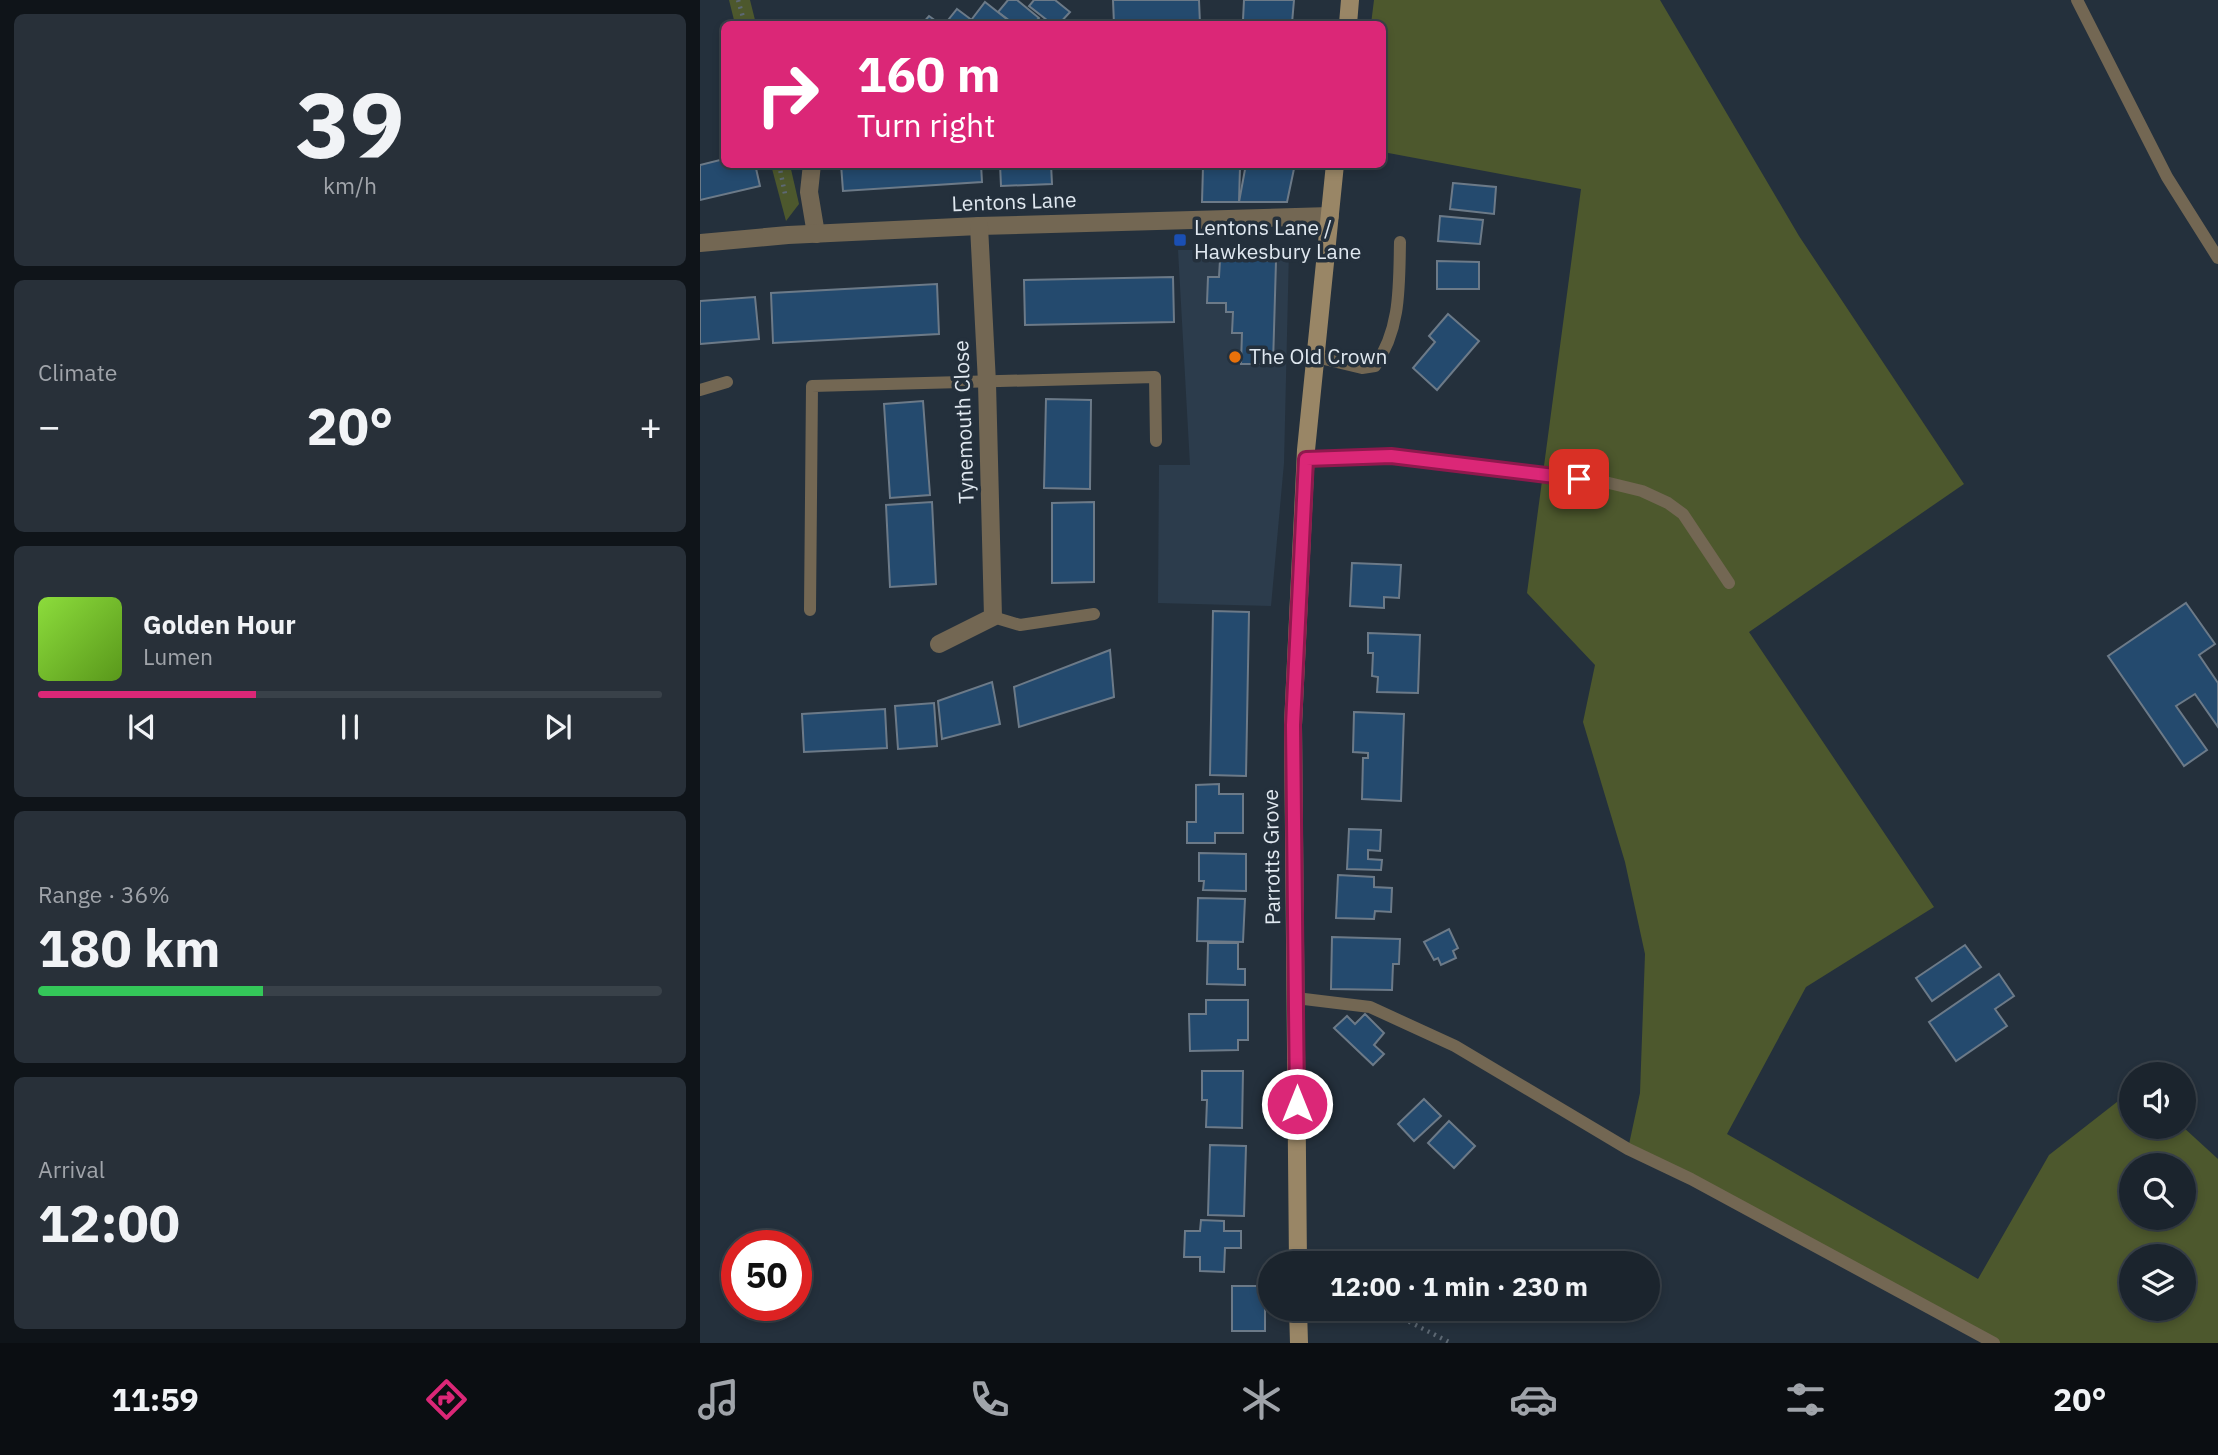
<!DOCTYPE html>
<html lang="en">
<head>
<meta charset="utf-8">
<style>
  :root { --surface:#1b242d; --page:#283039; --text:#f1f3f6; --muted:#a0a4aa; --line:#394149; --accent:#db2777 }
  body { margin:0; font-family:"IBM Plex Sans",sans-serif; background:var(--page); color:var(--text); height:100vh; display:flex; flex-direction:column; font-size:26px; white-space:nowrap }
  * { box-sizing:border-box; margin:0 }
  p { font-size:23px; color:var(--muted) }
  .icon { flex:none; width:38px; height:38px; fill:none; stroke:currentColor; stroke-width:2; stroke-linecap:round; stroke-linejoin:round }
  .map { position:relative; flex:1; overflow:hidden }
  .side { display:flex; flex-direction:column; gap:14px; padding:14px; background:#0f1419; width:700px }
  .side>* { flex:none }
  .banner { position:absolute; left:21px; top:21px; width:665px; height:147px; border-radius:10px; box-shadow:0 4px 10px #0003,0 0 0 2px var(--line); background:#db2777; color:#fff; overflow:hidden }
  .buttons { position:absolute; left:1419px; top:1062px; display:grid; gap:14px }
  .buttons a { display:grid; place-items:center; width:77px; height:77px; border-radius:50%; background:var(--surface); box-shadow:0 4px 10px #0003,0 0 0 2px var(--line); font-size:35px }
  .speed { position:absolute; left:21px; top:1230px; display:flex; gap:14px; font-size:35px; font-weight:700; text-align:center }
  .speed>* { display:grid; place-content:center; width:91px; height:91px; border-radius:50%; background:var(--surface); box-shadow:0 4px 10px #0003,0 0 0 2px var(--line); line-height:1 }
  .speed .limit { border:10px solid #d22; background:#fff; color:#111 }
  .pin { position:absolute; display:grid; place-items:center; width:60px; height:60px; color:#fff; margin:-30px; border-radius:14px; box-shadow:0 4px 10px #0006 }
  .me { position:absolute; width:77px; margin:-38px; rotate:0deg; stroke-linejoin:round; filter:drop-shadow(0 0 5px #0008) }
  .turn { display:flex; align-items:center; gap:24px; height:147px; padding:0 21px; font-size:32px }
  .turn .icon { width:91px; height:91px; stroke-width:2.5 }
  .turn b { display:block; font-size:49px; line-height:60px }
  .big { font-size:52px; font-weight:700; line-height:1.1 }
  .side .widget { flex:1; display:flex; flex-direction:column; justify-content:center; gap:10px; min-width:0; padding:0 24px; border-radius:10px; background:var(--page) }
  .side .dial { align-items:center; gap:0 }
  .dial b { font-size:91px; line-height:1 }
  .song { display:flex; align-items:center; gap:21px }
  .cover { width:84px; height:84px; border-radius:10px; background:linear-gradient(135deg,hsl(90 70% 55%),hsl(90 70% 35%)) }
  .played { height:7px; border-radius:4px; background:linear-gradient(90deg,var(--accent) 35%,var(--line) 35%) }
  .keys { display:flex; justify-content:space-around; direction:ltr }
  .heat { display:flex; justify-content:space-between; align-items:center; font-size:38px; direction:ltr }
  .charge { height:10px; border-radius:5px; background:linear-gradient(90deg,#34c759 36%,var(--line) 0) }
  .trip { position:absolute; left:558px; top:1251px; width:402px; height:70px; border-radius:35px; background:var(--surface); box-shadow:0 4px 10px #0003,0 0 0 2px var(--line); font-weight:700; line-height:70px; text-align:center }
  .tab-bar { display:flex; height:112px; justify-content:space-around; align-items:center; background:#0b0e12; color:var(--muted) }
  .tab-bar .icon { width:49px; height:49px }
  .tab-bar .selected { color:var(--accent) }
  .tab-bar b { font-size:32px; color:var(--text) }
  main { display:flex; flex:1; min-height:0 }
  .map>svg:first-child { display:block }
</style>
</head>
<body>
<main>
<section class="side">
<div class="widget dial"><b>39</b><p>km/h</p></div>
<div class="widget"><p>Climate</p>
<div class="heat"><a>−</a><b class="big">20°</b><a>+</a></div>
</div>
<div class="widget">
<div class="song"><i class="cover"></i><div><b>Golden Hour</b><p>Lumen</p></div></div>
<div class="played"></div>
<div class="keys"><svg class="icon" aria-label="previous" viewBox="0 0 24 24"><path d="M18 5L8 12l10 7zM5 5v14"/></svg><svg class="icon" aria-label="pause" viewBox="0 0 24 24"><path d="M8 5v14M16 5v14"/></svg><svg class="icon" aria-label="next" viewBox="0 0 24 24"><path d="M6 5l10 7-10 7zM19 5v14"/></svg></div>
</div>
<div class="widget"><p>Range · 36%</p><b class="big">180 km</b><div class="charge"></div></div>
<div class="widget"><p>Arrival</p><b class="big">12:00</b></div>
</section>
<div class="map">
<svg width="1518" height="1343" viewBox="0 0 1518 1343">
  <rect width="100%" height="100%" fill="#24303c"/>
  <!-- built -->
  <polygon fill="#2c3c4c" points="478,250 589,250 584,463 571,606 458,603 459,465 490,465"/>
  <!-- green -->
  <g fill="#4d582d" fill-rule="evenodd">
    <polygon points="29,0 50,0 56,24 35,24"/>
    <path d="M674 0H960L1099 236 1264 484 1049 632 1234 907 1106 987 1027 1134 1278 1279 1349 1155 1431 1091 1432 1127H1483L1518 1159V1343H1294L928 1149 940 1093 945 954 925 862 883 722 895 665 827 593 881 189 683 152 682 24H671ZM1432 1166H1484V1218H1432ZM1432 1256H1484V1309H1432Z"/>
    <polygon points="71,165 90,165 99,204 86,221"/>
  </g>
  <!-- building -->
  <g fill="#244a6e" stroke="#6c7a88" stroke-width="2">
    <polygon points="308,0 317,0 339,18 333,24 314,24 298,12"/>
    <polygon points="334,0 355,0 370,12 359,24 352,24 329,6"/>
    <polygon points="413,0 499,0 500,24 414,24"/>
    <polygon points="544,0 594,0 592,23 543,20"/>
    <polygon points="285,2 313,24 279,24 272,19"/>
    <polygon points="257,9 277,24 245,24"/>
    <polygon points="229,16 240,24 222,24"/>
    <polygon points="24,159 24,164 55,164 60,186 0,200 0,165"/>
    <polygon points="141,164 281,164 282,182 143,191"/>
    <polygon points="300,164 351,164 352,184 301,186"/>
    <polygon points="546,164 595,164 587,202 539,202"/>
    <polygon points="503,167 540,167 539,202 502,202"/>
    <polygon points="753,183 796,187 794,214 750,209"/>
    <polygon points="740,216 783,220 780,244 738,241"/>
    <polygon points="551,251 566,251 566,261 576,261 573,364 541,364 542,333 532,333 533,312 526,312 526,303 507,303 508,277 519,277 520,260 551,260"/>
    <polygon points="737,261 779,262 779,289 737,289"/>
    <polygon points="473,277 474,322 325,325 324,280"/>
    <polygon points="237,284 239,334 73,343 71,293"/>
    <polygon points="55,297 59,339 0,344 0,301"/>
    <polygon points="748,314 779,341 737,390 713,368 735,342 729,336"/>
    <polygon points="346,399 391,400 390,489 344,488"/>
    <polygon points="223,401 230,495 190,498 184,404"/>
    <polygon points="232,502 236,584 190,587 186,505"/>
    <polygon points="394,502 394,582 352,583 352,503"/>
    <polygon points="652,563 701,565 699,598 684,597 684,608 650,606"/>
    <polygon points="1486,603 1515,644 1499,655 1518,683 1518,727 1495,694 1476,706 1507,750 1484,766 1408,656"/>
    <polygon points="513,611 549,612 546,776 510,775"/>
    <polygon points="668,633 720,635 718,693 677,692 678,677 672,676 673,653 668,653"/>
    <polygon points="410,650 414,697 319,727 314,687"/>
    <polygon points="292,682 300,724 242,739 238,701"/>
    <polygon points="234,703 237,746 198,749 195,706"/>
    <polygon points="185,709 187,748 104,752 102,714"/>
    <polygon points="654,712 704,714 701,801 662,799 663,758 668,758 668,753 653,752"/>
    <polygon points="519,784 519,794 543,794 543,833 515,833 515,843 487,843 487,822 496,822 496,785"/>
    <polygon points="649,829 681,830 680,851 668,850 668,859 682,860 681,870 647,869"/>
    <polygon points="499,853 546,854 546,891 503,890 504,881 499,881"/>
    <polygon points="638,875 674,877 674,887 692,888 691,912 675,911 674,919 636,918"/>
    <polygon points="498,898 545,899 543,942 497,941"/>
    <polygon points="749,929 758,948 753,951 756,958 741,965 738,958 734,960 724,942"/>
    <polygon points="632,937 700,939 699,964 693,964 692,990 631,989"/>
    <polygon points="508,943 538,943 538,969 545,969 545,985 507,984"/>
    <polygon points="1265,945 1281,967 1232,1001 1216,978"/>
    <polygon points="1299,974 1314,996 1295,1009 1307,1026 1256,1061 1229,1022"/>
    <polygon points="506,1000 548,1000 548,1040 538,1040 538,1050 490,1051 489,1014 506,1014"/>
    <polygon points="665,1014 684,1033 674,1045 684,1054 673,1065 634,1028 647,1016 655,1024"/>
    <polygon points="502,1071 543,1071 542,1128 506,1127 507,1100 502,1100"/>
    <polygon points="724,1099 741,1116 714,1141 698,1124"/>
    <polygon points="749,1121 775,1146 754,1168 728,1143"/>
    <polygon points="510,1145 546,1146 544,1216 508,1215"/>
    <polygon points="501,1220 524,1221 524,1231 541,1231 541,1248 525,1248 524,1272 500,1271 500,1257 484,1257 485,1231 500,1231"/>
    <rect x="532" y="1286" width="33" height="45"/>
  </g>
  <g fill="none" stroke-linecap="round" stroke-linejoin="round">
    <!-- path -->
    <g stroke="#5d6873" stroke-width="4.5" stroke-dasharray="2 5" stroke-linecap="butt">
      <polyline points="38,0 45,24"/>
      <polyline points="79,164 85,194"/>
      <polyline points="684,1309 751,1343"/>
    </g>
    <!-- service -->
    <g stroke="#736753" stroke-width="12">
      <polyline points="1377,0 1467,177 1518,258"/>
      <path d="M616 357 662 368 675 366C701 329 699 286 700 242"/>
      <polyline points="0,390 27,382"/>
      <polyline points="605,459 691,456 905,482 942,491 968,503 983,514 1029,583"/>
      <polyline points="110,610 112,386 455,377 456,441"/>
      <polyline points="293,617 320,625 394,614"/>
      <polyline points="596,998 670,1007 755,1046 928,1149 991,1179 1294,1343"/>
    </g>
    <!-- minor -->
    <g stroke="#736753" stroke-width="18">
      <polyline points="112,164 109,192 116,234"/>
      <polyline points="0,243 88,235 279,226 630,216"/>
      <polyline points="239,644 293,617 287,383 279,226"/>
    </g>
    <!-- secondary -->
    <g stroke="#998666" stroke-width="18">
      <polyline points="648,24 650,0"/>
      <polyline points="598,1264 593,725 606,450 635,164"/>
      <polyline points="598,1309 599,1343"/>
    </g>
  </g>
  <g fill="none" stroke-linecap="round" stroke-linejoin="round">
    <defs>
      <polyline id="route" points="597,1104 593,725 606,459 691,456 879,479"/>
    </defs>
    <!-- route casing -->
    <use href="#route" stroke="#8e194d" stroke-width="18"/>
    <!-- route -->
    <use href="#route" stroke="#db2777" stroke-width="12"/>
  </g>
  <!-- markers -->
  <rect fill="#1a4fb4" stroke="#24303c" stroke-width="2.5" x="473" y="233" width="14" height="14" rx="3.5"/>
  <circle fill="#e8710a" stroke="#24303c" stroke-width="2.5" cx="535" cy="357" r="7"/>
  <g text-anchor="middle" stroke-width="7" stroke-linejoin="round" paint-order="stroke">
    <!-- street labels -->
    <g font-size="21" fill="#e0e8f0" stroke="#24303c">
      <text transform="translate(314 202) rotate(-2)" y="7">Lentons Lane</text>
      <text transform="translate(264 422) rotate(-92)" y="7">Tynemouth Close</text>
      <text transform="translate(572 857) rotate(-91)" y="7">Parrotts Grove</text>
    </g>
    <!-- poi labels -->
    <g font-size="21" fill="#e0e8f0" stroke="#24303c" text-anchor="start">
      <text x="494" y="235">Lentons Lane /<tspan x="494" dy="24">Hawkesbury Lane</tspan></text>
      <text x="549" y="364">The Old Crown</text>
    </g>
  </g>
</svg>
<div class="buttons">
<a><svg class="icon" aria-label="sound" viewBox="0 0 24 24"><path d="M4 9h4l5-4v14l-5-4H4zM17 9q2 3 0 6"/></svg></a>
<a><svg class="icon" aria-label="search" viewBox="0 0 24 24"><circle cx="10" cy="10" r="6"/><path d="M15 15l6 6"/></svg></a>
<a><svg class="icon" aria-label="layers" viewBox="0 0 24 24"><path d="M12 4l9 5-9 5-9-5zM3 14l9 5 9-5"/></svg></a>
</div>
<div class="speed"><div class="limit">50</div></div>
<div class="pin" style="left:879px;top:479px;background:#d93025"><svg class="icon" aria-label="arrive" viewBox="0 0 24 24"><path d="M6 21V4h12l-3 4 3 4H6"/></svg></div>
<svg class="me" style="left:597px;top:1104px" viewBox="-20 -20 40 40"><circle r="17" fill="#db2777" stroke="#fff" stroke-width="3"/><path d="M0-11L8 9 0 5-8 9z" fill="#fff"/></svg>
<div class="trip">12:00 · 1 min · 230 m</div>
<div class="banner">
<div class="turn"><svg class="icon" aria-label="right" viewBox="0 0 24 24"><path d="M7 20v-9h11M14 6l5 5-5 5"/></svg><div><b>160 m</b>Turn right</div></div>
</div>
</div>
</main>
<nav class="tab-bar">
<b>11:59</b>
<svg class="icon selected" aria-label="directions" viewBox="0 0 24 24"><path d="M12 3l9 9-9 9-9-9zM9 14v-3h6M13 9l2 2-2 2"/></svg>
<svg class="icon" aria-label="music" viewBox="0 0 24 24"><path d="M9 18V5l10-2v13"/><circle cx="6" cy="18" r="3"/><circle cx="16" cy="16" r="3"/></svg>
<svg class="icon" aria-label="phone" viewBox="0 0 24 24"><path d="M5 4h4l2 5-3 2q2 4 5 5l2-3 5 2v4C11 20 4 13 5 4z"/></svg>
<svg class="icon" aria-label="climate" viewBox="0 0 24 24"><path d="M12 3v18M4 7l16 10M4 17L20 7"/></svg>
<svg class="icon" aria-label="car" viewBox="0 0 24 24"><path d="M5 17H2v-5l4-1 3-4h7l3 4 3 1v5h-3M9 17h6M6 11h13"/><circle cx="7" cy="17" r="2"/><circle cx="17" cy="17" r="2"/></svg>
<svg class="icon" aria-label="filters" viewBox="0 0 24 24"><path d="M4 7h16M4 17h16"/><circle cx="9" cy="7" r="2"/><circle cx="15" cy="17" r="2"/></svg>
<b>20°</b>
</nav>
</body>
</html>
